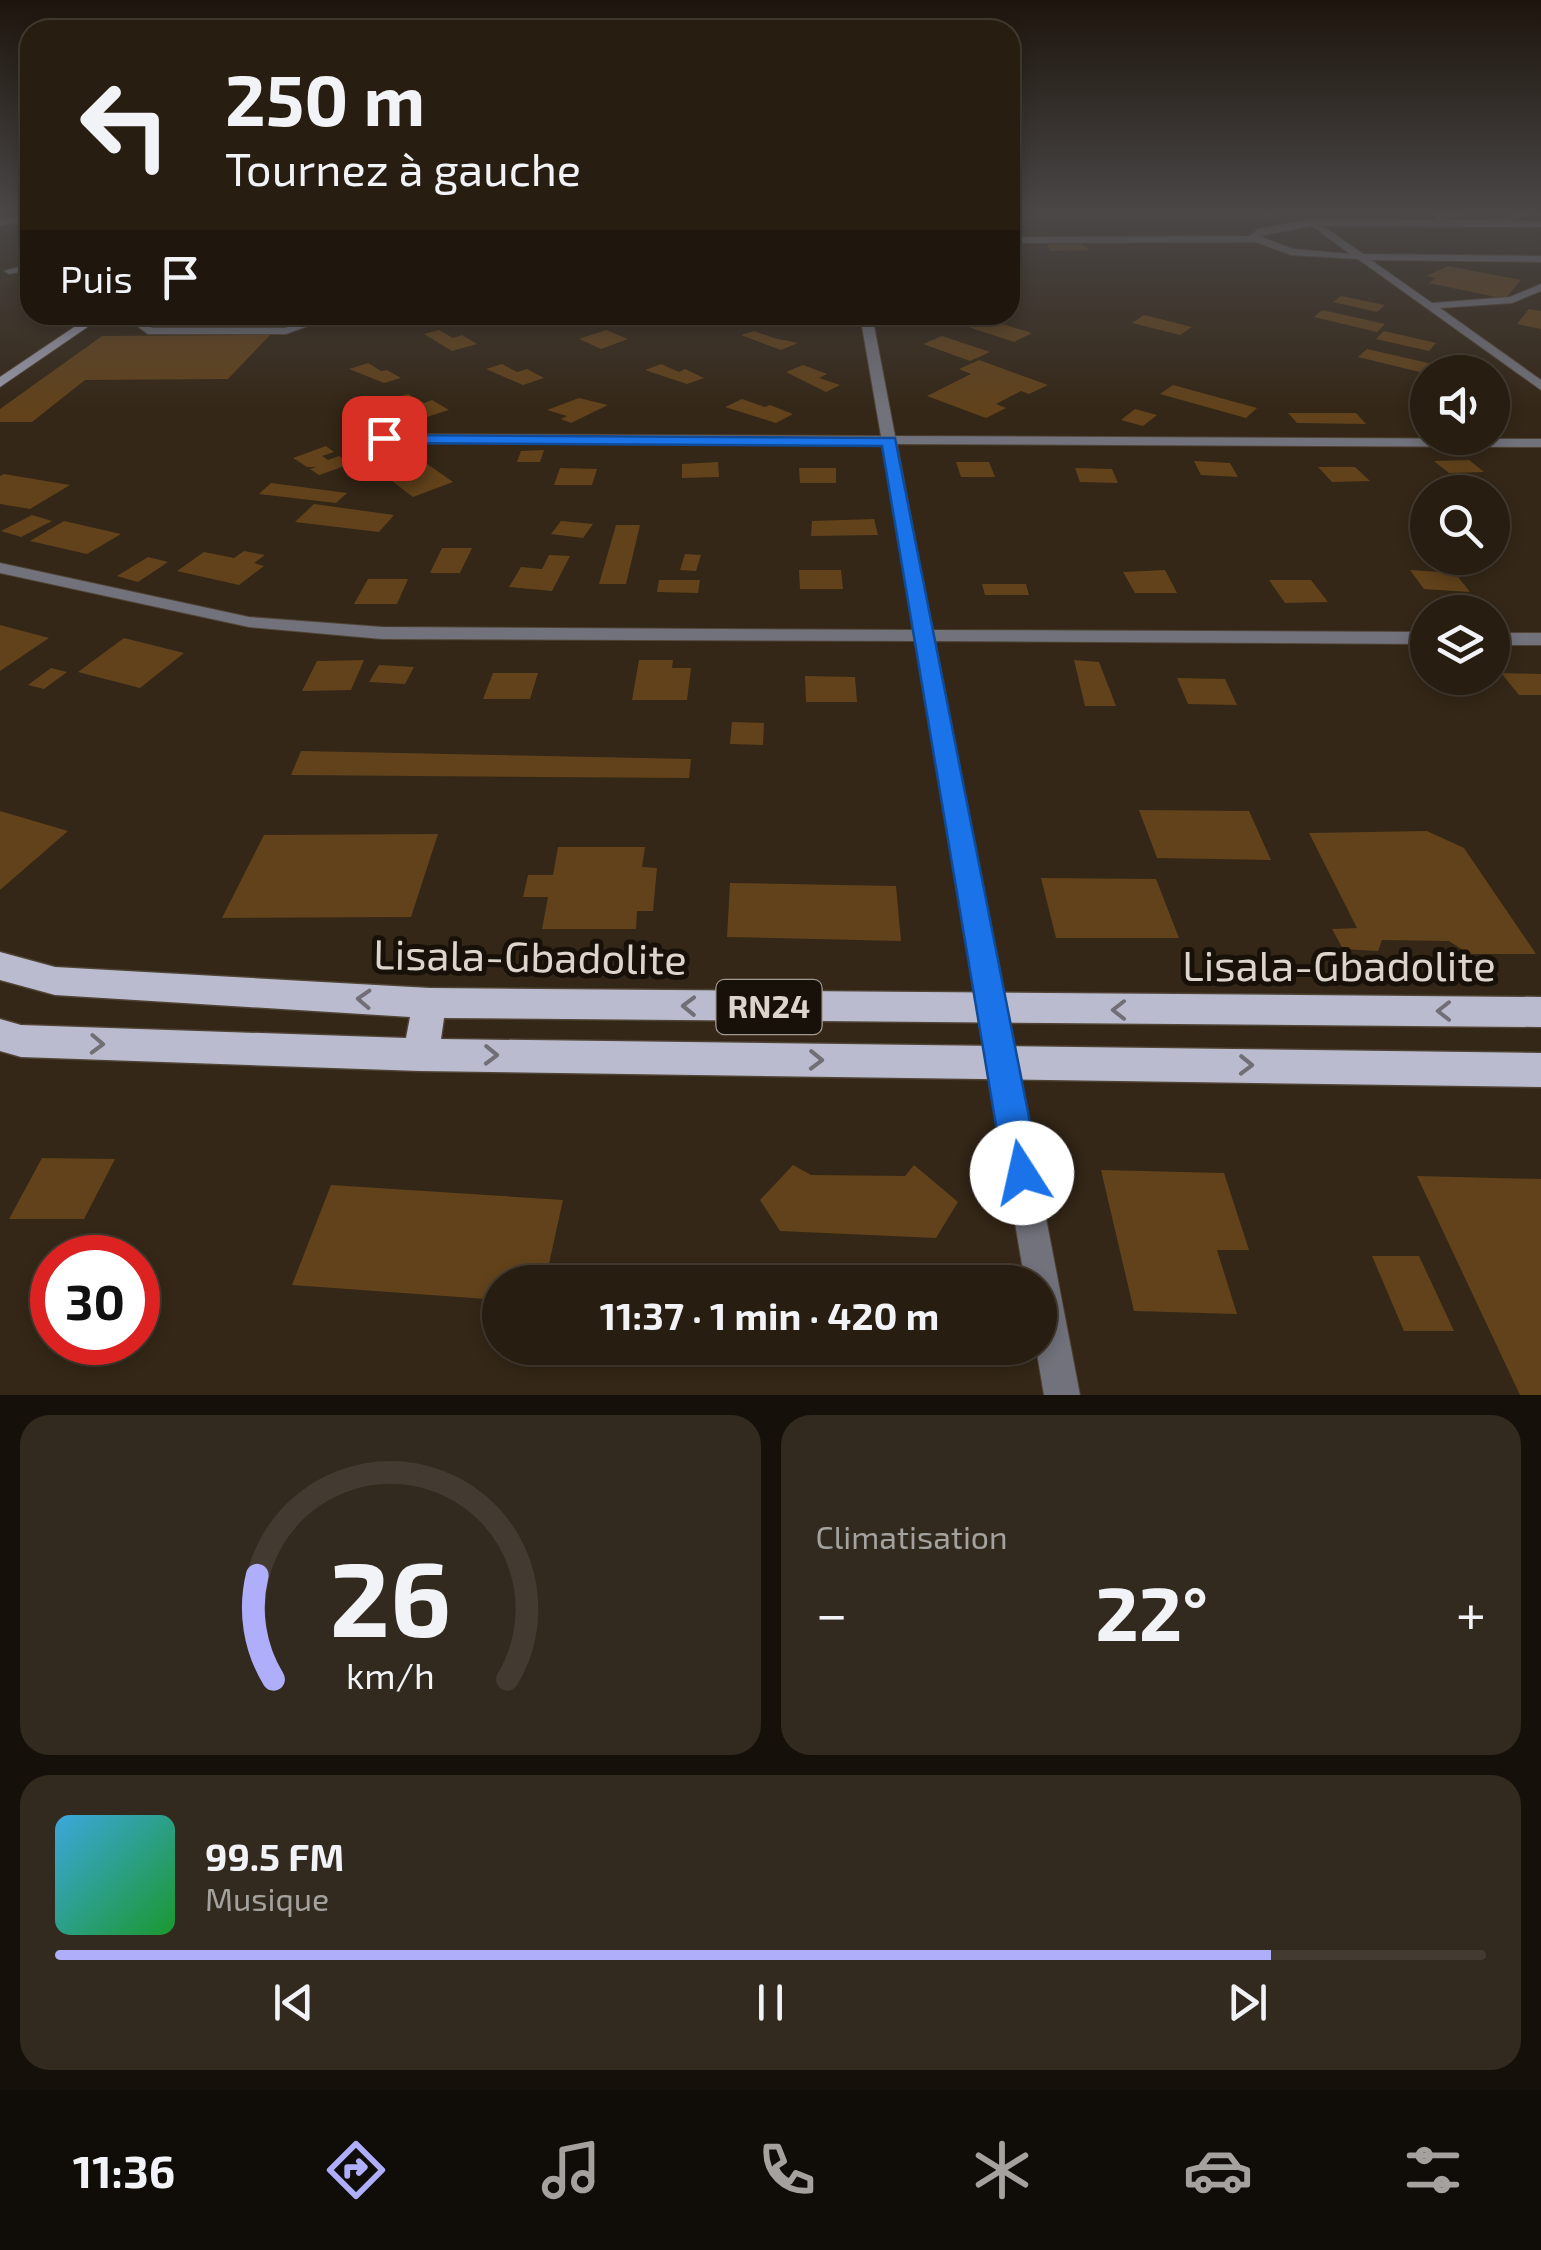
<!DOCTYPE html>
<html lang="fr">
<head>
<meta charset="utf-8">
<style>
  :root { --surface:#271d11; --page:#332a1f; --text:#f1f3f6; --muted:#a4a29f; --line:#433b31; --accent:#afaefa }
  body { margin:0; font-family:"Exo 2",sans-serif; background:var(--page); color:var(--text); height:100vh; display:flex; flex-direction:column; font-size:38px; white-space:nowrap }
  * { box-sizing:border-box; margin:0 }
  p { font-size:32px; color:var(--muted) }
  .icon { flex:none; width:55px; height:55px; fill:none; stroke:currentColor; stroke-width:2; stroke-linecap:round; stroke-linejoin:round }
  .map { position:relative; height:1395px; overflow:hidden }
  .details { display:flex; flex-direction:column; gap:20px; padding:20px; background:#151009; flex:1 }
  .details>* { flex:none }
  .top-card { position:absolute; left:20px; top:20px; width:1000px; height:305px; border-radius:30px; box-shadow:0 5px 15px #0003,0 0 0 2px var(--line); background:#271d11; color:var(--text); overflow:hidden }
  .fabs { position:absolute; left:1410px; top:355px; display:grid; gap:20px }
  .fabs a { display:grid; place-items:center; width:100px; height:100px; border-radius:50%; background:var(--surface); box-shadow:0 5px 15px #0003,0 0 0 2px var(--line); font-size:50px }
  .speed { position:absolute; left:30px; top:1235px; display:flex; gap:20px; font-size:50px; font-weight:700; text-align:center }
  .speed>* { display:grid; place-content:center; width:130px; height:130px; border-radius:50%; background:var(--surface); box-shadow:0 5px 15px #0003,0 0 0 2px var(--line); line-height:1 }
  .speed .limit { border:15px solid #d22; background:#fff; color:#111 }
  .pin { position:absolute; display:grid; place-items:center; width:85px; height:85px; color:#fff; margin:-42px; border-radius:20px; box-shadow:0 5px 15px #0006 }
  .me { position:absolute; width:110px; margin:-55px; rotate:350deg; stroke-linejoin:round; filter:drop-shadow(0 0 8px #0008) }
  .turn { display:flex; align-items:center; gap:35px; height:210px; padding:0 40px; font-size:45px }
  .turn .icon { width:130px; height:130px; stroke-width:2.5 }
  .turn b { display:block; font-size:70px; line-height:85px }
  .then { display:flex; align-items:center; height:95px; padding:0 40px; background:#0003; gap:20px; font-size:38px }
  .big { font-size:75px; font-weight:700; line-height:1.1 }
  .details .card { flex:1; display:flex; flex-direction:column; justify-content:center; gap:15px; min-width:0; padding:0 35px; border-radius:30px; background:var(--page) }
  .details .dial { align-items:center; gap:0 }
  .dial svg { height:260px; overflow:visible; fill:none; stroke:var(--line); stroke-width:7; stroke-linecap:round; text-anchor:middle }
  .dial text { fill:var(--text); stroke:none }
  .song { display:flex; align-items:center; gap:30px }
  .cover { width:120px; height:120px; border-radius:15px; background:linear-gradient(135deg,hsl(200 70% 55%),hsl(130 70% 35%)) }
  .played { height:10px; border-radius:5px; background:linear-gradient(90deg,var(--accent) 85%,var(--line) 85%) }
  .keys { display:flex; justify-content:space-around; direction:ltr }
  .heat { display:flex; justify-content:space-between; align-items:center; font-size:55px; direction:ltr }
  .details .tiles { flex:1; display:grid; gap:20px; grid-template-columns:1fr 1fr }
  .card:last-child { grid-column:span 2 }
  .trip { position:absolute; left:482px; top:1265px; width:575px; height:100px; border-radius:50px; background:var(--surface); box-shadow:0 5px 15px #0003,0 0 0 2px var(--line); font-weight:700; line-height:100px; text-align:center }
  .tab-bar { display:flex; height:160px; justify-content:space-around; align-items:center; background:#100c07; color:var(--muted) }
  .tab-bar .icon { width:70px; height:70px }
  .tab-bar .on { color:var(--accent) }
  .tab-bar b { font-size:45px; color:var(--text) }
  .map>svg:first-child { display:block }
</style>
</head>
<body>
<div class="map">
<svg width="1541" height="1395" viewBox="0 0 1541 1395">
  <rect width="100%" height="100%" fill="#342717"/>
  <!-- building -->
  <g fill="#61421b">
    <polygon points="1047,243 1080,243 1090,250 1050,251"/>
    <polygon points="1448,266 1521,280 1505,299 1429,283 1436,278 1426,276"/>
    <polygon points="1341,296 1385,305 1377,312 1333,302"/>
    <polygon points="1529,309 1541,311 1541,329 1517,324"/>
    <polygon points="1322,310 1385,324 1377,332 1314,317"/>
    <polygon points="972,315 1032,333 1014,342 953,322"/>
    <polygon points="1144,315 1192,327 1180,335 1132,323"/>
    <polygon points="188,316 245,316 233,327 174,327"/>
    <polygon points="439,330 453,338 462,335 477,344 452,351 424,334"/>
    <polygon points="606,330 628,339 601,349 579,339"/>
    <polygon points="754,331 774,338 798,343 781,350 741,335"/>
    <polygon points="1384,331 1436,343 1429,351 1376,339"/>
    <polygon points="270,335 228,379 85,380 32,422 0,422 0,409 102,336"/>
    <polygon points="942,336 990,352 970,361 923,344"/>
    <polygon points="1367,349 1437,365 1428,374 1358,357"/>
    <polygon points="979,360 1048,385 1029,394 1021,391 996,404 1006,408 986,418 927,396 971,374 959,369"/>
    <polygon points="368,363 381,371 387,370 401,378 384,383 349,369"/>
    <polygon points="502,364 517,372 527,369 544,378 523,385 486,369"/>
    <polygon points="661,364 679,372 685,369 704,378 687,384 645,370"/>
    <polygon points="803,365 827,374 819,378 840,385 826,392 786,372"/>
    <polygon points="1173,385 1257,408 1246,418 1160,394"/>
    <polygon points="408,394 424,403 432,400 449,410 417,420 386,401"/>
    <polygon points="579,398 608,405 571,423 561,419 567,416 547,410"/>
    <polygon points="742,399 765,407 770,405 793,414 776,423 725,407"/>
    <polygon points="1135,409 1157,415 1143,426 1121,420"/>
    <polygon points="1288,413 1356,413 1366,424 1297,423"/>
    <polygon points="326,446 334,452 322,456 328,460 339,456 351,464 319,475 310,469 316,467 307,467 293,458"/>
    <polygon points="544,450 540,462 517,462 521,451"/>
    <polygon points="1469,460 1484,472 1449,473 1434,461"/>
    <polygon points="423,461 453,482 413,497 384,475"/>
    <polygon points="1194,461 1230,463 1238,477 1201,475"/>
    <polygon points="718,462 719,477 682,478 682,464"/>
    <polygon points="956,462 989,462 995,477 961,477"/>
    <polygon points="1318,467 1355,467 1370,481 1332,482"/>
    <polygon points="560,468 597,469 592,485 554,485"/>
    <polygon points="799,468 836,468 836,483 800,483"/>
    <polygon points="1075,468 1112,469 1118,483 1080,482"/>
    <polygon points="4,474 70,485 30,509 0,504 0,476"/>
    <polygon points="271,483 347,493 336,503 259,494"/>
    <polygon points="314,504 394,515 379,532 295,522"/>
    <polygon points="32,515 52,521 21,537 1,531"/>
    <polygon points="874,519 878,535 811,536 812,521"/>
    <polygon points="64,521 121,534 87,554 30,541"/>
    <polygon points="561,521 593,524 583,538 551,534"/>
    <polygon points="616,525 640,525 626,584 599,584"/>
    <polygon points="442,548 472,548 460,573 430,573"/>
    <polygon points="244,551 265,555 254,563 264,566 239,585 177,571 204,552 234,558"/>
    <polygon points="685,554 701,555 696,571 680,570"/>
    <polygon points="549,555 570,556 552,591 509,587 521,567 542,569"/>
    <polygon points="148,557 168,562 138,582 117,576"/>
    <polygon points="799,570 841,570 843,589 800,589"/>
    <polygon points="1165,570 1177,593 1135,593 1123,572"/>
    <polygon points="1410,570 1455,573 1470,592 1424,589"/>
    <polygon points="368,579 408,579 397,604 354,604"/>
    <polygon points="659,580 700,580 698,593 657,592"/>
    <polygon points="1269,580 1311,580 1328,602 1285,603"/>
    <polygon points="982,584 1026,584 1029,595 985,595"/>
    <polygon points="0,625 49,638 0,671"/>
    <polygon points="124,638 184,653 140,688 78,672"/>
    <polygon points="364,660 351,690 302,691 317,661"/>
    <polygon points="639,660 673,660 672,668 691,668 687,700 632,700"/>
    <polygon points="1074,660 1099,662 1116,706 1085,706"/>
    <polygon points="379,665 414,667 405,684 369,682"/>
    <polygon points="51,668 67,672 44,689 28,685"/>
    <polygon points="493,673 538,673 530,699 483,699"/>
    <polygon points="1501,673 1541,674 1541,695 1519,695"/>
    <polygon points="805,676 855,677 857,702 806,702"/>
    <polygon points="1177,678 1225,679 1237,705 1188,704"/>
    <polygon points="732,722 764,723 763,745 730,744"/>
    <polygon points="301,751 691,759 689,778 291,775"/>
    <polygon points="1139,810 1249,811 1271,860 1157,858"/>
    <polygon points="0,811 68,831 0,890"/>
    <polygon points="1427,831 1464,848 1536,954 1469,954 1449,941 1382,940 1378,951 1343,949 1332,929 1357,928 1309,833"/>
    <polygon points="438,834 411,917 222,918 264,835"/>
    <polygon points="558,847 645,847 642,867 657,868 653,911 637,911 636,929 542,929 548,897 523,897 528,875 553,875"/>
    <polygon points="1041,878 1156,879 1179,938 1056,938"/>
    <polygon points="730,883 896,886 901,941 727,937"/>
    <polygon points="42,1158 115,1159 84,1219 9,1219"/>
    <polygon points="793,1165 811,1175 905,1176 914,1165 958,1202 936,1238 780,1231 760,1200"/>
    <polygon points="1101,1170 1224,1173 1249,1250 1217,1250 1237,1314 1134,1311"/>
    <polygon points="1417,1176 1541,1179 1541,1395 1520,1395"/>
    <polygon points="331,1185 563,1200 545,1282 500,1282 500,1300 292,1285"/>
    <polygon points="1372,1256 1419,1256 1454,1331 1404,1331"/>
  </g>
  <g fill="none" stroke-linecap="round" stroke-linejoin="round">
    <defs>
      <g id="lane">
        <polygon points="1448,215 1459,215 1441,219 1438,224 1433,223 1437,217"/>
        <polygon points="1517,215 1524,215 1500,225 1495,224"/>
      </g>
      <g id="street">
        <polygon points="28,215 30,220 0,226 0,220"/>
        <path d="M1312 219 1541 221V227L1323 226 1363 254 1541 256V262L1371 260 1432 303 1510 297 1541 284V291L1512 303 1440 308 1541 380V390L1358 259 1291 255 1256 242 1010 243V237L1250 236 1258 229ZM1312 226 1350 254 1293 249 1259 236Z"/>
        <polygon points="30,264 30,270 9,274 4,271"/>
        <polygon points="150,315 163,315 151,328 285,328 321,315 338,315 286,334 148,334 137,326"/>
        <polygon points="860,315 872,315 895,436 1541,439 1541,447 897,444 932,630 1428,632 1428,644 935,641 1080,1395 1044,1395 1036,1348 1040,1348 1040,1282 1025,1282 916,641 382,639 249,627 0,573 0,563 249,617 382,627 914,630 882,444 385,442 378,438 385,434 881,436"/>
        <rect x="1492" y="633" width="49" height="12"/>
      </g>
      <polygon id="secondary" points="92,315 105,315 0,387 0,377"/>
      <polygon id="primary" points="0,952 55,967 430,988 1541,997 1541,1027 444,1018 441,1039 1541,1053 1541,1087 420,1071 21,1057 0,1051 0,1019 21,1025 406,1038 410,1017 55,995 0,980"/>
    </defs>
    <!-- lane casing -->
    <use href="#lane" stroke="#4f4334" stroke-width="3"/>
    <!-- street casing -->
    <use href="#street" stroke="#4f4334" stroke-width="2"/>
    <!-- secondary casing -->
    <use href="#secondary" stroke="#4f4334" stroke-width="2"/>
    <!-- primary casing -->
    <use href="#primary" stroke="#4f4334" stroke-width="3"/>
    <!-- lane -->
    <use href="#lane" fill="#72727c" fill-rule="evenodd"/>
    <!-- street -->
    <use href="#street" fill="#72727c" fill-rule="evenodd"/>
    <!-- secondary -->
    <use href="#secondary" fill="#9b9bab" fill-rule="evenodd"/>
    <!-- primary -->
    <use href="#primary" fill="#babbcf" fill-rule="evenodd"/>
  </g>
  <!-- one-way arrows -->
  <defs><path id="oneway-chevron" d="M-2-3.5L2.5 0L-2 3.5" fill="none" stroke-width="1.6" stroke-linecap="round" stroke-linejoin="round" transform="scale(2.5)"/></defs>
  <g stroke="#716e76">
    <use href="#oneway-chevron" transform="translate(364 999) rotate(-177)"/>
    <use href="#oneway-chevron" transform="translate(689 1006) rotate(-179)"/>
    <use href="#oneway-chevron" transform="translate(1119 1010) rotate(-180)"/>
    <use href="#oneway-chevron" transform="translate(1444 1011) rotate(-180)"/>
    <use href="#oneway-chevron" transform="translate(97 1044) rotate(2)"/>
    <use href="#oneway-chevron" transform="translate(491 1055) rotate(1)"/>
    <use href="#oneway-chevron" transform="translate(816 1060) rotate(1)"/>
    <use href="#oneway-chevron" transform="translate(1246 1065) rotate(1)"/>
  </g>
  <!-- sky -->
  <linearGradient id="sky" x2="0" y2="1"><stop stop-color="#1d150d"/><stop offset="0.52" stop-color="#4a4747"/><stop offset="1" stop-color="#4a4747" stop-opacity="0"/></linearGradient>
  <rect width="1541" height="410" fill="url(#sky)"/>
  <!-- route -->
  <polygon fill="#1a73e8" stroke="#114b97" stroke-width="2.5" points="379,435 895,438 1040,1173 1035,1186 1022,1191 1009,1186 1004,1173 882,446 384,443 379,442"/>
  <g text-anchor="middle" stroke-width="10" stroke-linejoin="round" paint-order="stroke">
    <!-- shield labels -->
    <rect fill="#17110a" stroke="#a29a91" stroke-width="2.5" x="716.5" y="980" width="105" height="54" rx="8"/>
    <g font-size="32" font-weight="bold" fill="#ddd5cb">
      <text x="769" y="1018">RN24</text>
    </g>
    <!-- near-street labels -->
    <g font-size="42" fill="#ddd5cb" stroke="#17110a">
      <text transform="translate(530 957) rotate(1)" y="15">Lisala-Gbadolite</text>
      <text x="1339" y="981">Lisala-Gbadolite</text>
    </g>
  </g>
</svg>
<div class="fabs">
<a><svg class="icon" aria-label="sound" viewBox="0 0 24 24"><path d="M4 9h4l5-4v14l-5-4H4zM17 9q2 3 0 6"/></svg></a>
<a><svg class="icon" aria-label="search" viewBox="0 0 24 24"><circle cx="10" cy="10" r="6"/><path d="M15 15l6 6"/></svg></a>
<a><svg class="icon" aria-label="layers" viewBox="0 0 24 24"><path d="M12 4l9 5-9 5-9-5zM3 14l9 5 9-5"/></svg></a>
</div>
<div class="speed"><div class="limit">30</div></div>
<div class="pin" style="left:384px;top:438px;background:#d93025"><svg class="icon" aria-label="arrive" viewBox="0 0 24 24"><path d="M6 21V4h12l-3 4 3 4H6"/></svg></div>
<svg class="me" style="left:1022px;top:1173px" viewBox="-20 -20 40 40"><circle r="19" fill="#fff"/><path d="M0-13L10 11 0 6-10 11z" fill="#1a73e8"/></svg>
<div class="trip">11:37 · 1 min · 420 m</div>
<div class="top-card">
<div class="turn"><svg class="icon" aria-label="left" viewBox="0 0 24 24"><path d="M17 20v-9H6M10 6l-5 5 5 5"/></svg><div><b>250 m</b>Tournez à gauche</div></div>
<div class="then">Puis<svg class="icon" aria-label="arrive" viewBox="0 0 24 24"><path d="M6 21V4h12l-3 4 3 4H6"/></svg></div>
</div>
</div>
<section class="details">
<div class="tiles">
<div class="card dial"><svg viewBox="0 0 100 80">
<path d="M14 69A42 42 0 1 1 86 69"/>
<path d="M14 69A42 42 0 0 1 9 37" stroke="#afaefa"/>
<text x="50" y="56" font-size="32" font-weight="700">26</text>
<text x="50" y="72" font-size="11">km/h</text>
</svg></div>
<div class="card"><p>Climatisation</p>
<div class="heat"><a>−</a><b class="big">22°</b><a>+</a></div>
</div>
<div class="card">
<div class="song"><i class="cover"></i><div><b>99.5 FM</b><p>Musique</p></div></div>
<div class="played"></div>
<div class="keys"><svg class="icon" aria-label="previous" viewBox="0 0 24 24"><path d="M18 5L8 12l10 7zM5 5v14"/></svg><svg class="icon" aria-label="pause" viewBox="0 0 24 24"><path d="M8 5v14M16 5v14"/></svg><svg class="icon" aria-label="next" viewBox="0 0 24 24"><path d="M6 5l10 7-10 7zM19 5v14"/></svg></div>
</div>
</div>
</section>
<nav class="tab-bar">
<b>11:36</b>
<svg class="icon on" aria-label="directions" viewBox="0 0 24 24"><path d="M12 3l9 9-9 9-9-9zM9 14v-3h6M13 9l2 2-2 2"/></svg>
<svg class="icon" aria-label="music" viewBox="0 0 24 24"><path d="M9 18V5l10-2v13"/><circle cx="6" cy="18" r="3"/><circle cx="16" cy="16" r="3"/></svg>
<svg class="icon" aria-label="phone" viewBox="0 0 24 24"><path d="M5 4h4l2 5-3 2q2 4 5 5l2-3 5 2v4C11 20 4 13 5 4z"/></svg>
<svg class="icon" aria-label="climate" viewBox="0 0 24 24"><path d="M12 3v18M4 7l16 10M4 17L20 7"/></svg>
<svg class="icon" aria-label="car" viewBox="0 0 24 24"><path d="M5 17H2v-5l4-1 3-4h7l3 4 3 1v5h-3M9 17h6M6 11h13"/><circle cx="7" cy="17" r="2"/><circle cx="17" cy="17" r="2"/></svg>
<svg class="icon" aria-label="filters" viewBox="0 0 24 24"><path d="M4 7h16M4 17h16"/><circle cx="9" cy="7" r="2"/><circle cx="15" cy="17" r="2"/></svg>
</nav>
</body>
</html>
